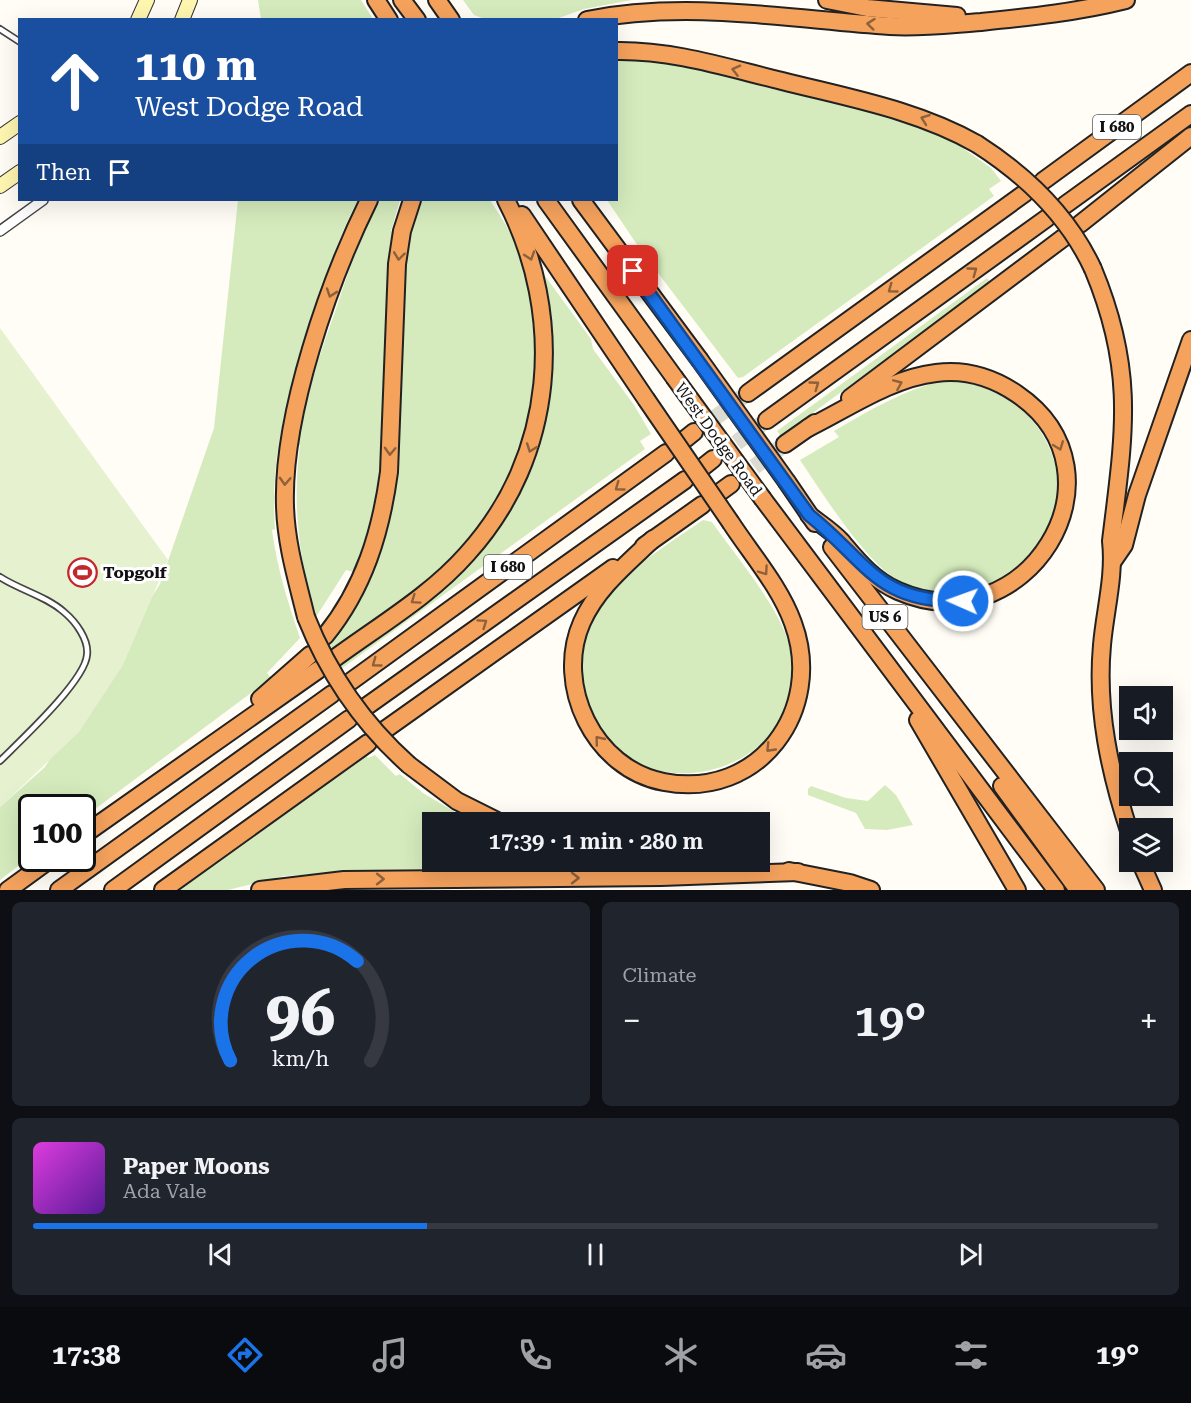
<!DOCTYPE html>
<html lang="en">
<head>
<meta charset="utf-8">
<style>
  :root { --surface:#171b24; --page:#20242c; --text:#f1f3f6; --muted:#9ea1a6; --line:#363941; --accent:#1a73e8 }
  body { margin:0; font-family:"Roboto Serif",serif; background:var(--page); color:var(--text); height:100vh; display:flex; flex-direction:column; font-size:22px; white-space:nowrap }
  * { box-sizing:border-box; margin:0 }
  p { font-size:20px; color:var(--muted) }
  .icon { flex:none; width:33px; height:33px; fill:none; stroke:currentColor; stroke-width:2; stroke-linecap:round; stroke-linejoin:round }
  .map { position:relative; height:890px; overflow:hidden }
  .drawer { display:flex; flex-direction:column; gap:12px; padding:12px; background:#0d0f14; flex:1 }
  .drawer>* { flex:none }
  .hud { position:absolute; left:18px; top:18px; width:600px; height:183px; border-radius:0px; box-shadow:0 6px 24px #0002; background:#1a4fa0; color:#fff; overflow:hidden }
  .tools { position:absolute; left:1119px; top:686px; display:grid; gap:12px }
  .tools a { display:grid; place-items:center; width:54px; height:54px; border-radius:0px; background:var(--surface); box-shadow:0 6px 24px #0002; font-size:30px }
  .speed { position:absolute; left:18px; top:794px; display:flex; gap:12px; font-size:30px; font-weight:700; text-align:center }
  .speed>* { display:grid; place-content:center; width:78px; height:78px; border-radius:50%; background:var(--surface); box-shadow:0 6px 24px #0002; line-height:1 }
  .speed .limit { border:3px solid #111; border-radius:9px; background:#fff; color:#111 }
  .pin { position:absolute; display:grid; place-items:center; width:51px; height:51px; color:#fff; margin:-26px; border-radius:12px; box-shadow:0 3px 9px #0006 }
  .me { position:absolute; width:66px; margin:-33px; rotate:272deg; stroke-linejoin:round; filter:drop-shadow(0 0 4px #0008) }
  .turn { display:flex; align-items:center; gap:21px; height:126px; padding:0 18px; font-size:27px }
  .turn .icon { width:78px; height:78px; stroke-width:2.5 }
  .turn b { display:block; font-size:42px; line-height:51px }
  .then { display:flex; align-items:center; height:57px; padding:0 18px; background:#0003; gap:12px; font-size:22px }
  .big { font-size:45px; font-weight:600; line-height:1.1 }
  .drawer .tile { flex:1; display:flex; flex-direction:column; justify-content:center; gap:9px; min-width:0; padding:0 21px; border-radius:9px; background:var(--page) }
  .drawer .dial { align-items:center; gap:0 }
  .dial svg { height:156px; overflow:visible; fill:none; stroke:var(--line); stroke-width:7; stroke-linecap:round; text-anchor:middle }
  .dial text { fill:var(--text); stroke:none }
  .song { display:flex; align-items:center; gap:18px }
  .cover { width:72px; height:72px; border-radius:9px; background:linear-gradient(135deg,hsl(300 70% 55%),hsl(270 70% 35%)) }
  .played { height:6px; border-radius:3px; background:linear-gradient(90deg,var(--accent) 35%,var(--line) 35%) }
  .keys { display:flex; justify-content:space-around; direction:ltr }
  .heat { display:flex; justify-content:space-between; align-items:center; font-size:33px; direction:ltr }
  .drawer .tiles { flex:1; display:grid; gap:12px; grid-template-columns:1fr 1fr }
  .tile:last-child { grid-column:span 2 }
  .trip { position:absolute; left:422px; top:812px; width:348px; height:60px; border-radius:0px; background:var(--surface); box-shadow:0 6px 24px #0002; font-weight:600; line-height:60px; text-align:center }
  .dock { display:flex; height:96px; justify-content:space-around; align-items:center; background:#090b0e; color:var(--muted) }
  .dock .icon { width:42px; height:42px }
  .dock .on { color:var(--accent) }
  .dock b { font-size:27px; color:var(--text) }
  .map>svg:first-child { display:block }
</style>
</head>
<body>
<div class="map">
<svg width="1191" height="890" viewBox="0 0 1191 890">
  <rect width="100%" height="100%" fill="#fffdf5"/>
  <!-- green -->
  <g fill="#d5ebbd">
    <polygon points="258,0 361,0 373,19 261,19"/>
    <polygon points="463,0 632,0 584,9 556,19 485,19 474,15"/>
    <polygon points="617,55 659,57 922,126 962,144 964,149 991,168 1001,181 989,189 994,196 743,377 738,378 642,252 607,200 616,200"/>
    <path d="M238 200H358C339 234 328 273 315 310 291 383 269 452 275 529L272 530C277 568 288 603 300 638L267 673 271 678 83 818 82 807H32L31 856 0 880V807L45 767 160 584 214 428Z"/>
    <path d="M380 200H400L391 231 393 232C376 347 399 463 354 572L346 570 316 617C299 561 292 504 300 445L297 444C305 396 321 352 337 306 349 270 361 233 380 200Z"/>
    <path d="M416 200H490C500 216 512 233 519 251 561 361 526 485 443 565 410 598 368 623 330 651L327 643 342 629 370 580 388 522 402 259Z"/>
    <polygon points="540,269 591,339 593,349 634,405 651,434 640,441 645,449 341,669 337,661 497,530 525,481 536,454 539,432 545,297"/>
    <polygon points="987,278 990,282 787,432 781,436 777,431"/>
    <path d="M941 381C953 382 966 380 977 384 1040 403 1078 473 1048 535 1044 543 1035 549 1030 555 1021 564 1014 574 1005 582 995 589 969 594 957 595 948 596 912 589 904 584 869 568 823 494 800 460L839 437 834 431C870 410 902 391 941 381Z"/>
    <path d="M703 520 712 522C734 554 781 609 789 645 821 786 602 828 581 683 579 662 579 636 590 617 616 575 663 548 703 520Z"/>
    <polygon points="365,754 368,758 375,755 396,776 400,774 423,793 472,822 432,822 432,861 593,861 656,869 655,873 507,869 380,870 284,876 228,890 177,890"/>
    <polygon points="885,785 896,795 913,825 887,830 865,829 856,813 808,795 808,789 811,786 846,798 868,801"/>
  </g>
  <!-- pitch -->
  <polygon fill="#e6f2cf" points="0,328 168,560 123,665 79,732 0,807"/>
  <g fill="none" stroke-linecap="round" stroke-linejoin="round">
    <!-- highway-tunnel -->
    <g stroke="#dbdad3" stroke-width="16" stroke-dasharray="16 8" stroke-linecap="butt">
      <polyline points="696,432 748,393"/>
      <polyline points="717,457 767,420"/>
      <polyline points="735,481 785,444"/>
    </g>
    <defs>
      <g id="lane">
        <polyline points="0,29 20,42"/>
        <path d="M0 577C20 590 46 596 64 612 76 622 89 640 87 655 85 681 20 741 0 761"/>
      </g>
      <polyline id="street" points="0,231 43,200"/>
      <g id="secondary">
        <polyline points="138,20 147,0"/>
        <polyline points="182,20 190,0"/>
        <polyline points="0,137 20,123"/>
        <polyline points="0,186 20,172"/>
      </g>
      <g id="highway">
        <polyline points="376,0 389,20"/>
        <polyline points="402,0 417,20"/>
        <polyline points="437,0 451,20"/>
        <polyline points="827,0 867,8 957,16"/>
        <path d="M587 20C687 0 789 19 890 26 921 28 951 24 981 22 1030 17 1078 12 1126 0"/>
        <path d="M616 51C673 50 728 68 782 81 849 98 917 110 977 144"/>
        <polyline points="1043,181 1191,73"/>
        <polyline points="546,200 674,377"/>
        <polyline points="581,200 699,359"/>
        <polyline points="1065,205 1191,114"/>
        <polyline points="522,215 646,399"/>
        <polyline points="1080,224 1191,136"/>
        <path d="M1093 269C1136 372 1124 434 1111 541 1115 576 1105 610 1102 645 1096 710 1110 773 1130 834"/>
        <polyline points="748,393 1025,193"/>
        <polyline points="850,398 1063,238"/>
        <polyline points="767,420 1047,218"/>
        <path d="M808 428C847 409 891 378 936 373 966 369 992 377 1017 394 1134 474 1025 647 898 591 873 580 858 561 841 541 832 531 819 523 809 515"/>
        <polyline points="684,440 694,432"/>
        <polyline points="785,444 815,423"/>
        <polyline points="703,467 713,459"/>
        <polyline points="787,482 815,523"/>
        <polyline points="720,492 731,484"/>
        <polyline points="763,499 1056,890"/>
        <path d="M653 539C627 564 597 588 582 622 554 685 594 769 664 782 759 800 825 710 793 623 780 587 752 555 731 523"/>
        <polyline points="644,546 702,505"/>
        <polyline points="832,547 1096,890"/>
        <polyline points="1113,561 1124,545 1137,495 1191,340"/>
        <path d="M306 617C297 580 286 544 285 506 282 415 329 281 369 200"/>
        <path d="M325 636C364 588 381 532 389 472L397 264 402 231 412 200"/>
        <path d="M335 658C380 625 431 595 467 554 556 456 566 316 506 200"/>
        <polyline points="350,682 666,453"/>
        <polyline points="260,699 310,655"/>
        <polyline points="367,706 685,480"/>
        <polyline points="918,720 1017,890"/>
        <polyline points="386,729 613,568"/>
        <polyline points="409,765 457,801 499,822"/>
        <polyline points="1002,786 1078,890"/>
        <polyline points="82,836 318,670"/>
        <polyline points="699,861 739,865"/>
        <polyline points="1140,861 1153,890"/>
        <polyline points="789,871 850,883 871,890"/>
        <polyline points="8,890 52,858"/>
        <polyline points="59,890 332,694"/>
        <polyline points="113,890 349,719"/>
        <polyline points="163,890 368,743"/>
        <polyline points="260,890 344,880 661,877 798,872"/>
      </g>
    </defs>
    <!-- lane casing -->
    <use href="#lane" stroke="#444" stroke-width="8"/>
    <!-- street casing -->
    <use href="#street" stroke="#444" stroke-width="12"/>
    <!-- secondary casing -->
    <use href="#secondary" stroke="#333" stroke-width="16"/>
    <!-- highway casing -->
    <use href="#highway" stroke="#222" stroke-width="20"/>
    <!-- lane -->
    <use href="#lane" stroke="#fff" stroke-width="4.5"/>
    <!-- street -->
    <use href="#street" stroke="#fff" stroke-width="9"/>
    <!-- secondary -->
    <use href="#secondary" stroke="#fff6b0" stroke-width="14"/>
    <!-- highway -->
    <use href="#highway" stroke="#f5a25d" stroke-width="16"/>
    <defs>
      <g id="highway-bridge">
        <path d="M977 144C1027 176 1068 215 1093 269"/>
        <polyline points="699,359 787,482"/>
        <polyline points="674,377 763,499"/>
        <polyline points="646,399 731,523"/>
        <path d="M306 617C329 675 363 724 409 765"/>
      </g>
    </defs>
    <!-- highway-bridge casing -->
    <use href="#highway-bridge" stroke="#222" stroke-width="20" stroke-linecap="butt"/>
    <!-- highway-bridge -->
    <use href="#highway-bridge" stroke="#f5a25d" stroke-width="16"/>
  </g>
  <!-- one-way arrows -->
  <defs><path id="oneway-chevron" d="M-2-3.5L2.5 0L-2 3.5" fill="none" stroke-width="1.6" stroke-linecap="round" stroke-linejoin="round" transform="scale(1.5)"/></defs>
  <g stroke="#8e613b">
    <use href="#oneway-chevron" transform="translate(871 24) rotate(-174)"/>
    <use href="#oneway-chevron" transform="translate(736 70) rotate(-166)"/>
    <use href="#oneway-chevron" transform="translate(925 119) rotate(-160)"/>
    <use href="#oneway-chevron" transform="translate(399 256) rotate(97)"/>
    <use href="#oneway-chevron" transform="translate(530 256) rotate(72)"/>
    <use href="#oneway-chevron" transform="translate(973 271) rotate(-36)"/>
    <use href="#oneway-chevron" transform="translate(892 289) rotate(144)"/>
    <use href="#oneway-chevron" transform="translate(331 293) rotate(109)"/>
    <use href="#oneway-chevron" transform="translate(898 384) rotate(-23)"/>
    <use href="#oneway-chevron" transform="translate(815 385) rotate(-36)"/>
    <use href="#oneway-chevron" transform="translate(1059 446) rotate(69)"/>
    <use href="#oneway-chevron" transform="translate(531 448) rotate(110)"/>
    <use href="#oneway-chevron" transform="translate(390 451) rotate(92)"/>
    <use href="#oneway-chevron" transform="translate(285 481) rotate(93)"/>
    <use href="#oneway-chevron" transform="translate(619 487) rotate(144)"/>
    <use href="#oneway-chevron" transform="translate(764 571) rotate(55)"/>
    <use href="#oneway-chevron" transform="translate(415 600) rotate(145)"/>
    <use href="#oneway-chevron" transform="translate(483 623) rotate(-35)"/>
    <use href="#oneway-chevron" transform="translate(376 663) rotate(144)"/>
    <use href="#oneway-chevron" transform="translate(599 740) rotate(-129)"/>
    <use href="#oneway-chevron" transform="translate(770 748) rotate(134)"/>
    <use href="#oneway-chevron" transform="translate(575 878)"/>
    <use href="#oneway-chevron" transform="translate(380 879)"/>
  </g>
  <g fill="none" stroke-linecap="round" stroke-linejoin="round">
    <defs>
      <path id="route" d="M633 271 809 515C868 562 877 603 963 601"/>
    </defs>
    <!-- route casing -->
    <use href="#route" stroke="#114b97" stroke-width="15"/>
    <!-- route -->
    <use href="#route" stroke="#1a73e8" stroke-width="10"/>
  </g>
  <!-- icons -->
  <defs>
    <symbol id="stadium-ring" viewBox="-11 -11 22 22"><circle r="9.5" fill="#fff" stroke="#c4262e" stroke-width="1.5"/><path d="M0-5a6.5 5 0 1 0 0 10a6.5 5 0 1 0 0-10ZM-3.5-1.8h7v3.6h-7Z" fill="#c4262e"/></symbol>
  </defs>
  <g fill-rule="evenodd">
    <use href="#stadium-ring" x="66" y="556" width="33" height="33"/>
  </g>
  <g text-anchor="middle" stroke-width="6" stroke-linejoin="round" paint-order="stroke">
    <!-- shield labels -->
    <g fill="#fff" stroke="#585858" stroke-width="1.5">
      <rect x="1093" y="115" width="48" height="24" rx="4.5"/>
      <rect x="484" y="555" width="48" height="24" rx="4.5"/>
      <rect x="862.5" y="605" width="45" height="24" rx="4.5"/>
    </g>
    <g font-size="15" font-weight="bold" fill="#111">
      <text x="1117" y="132">I 680</text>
      <text x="508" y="572">I 680</text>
      <text x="885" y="622">US 6</text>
    </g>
    <!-- street labels -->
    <g font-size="16" fill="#111" stroke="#fff">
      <text transform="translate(719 439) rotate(54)" y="6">West Dodge Road</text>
    </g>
    <!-- poi labels -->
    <g font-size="16" font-weight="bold" fill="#111" stroke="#fff" text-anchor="start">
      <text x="103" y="578">Topgolf</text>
    </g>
  </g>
</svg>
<div class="tools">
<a><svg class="icon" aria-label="sound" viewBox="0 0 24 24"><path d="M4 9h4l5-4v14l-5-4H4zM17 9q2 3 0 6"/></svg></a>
<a><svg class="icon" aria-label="search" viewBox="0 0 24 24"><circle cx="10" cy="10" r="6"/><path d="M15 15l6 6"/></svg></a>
<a><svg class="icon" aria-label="layers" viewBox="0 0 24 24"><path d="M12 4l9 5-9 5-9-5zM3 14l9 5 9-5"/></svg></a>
</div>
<div class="speed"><div class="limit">100</div></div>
<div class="pin" style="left:633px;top:271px;background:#d93025"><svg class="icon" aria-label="arrive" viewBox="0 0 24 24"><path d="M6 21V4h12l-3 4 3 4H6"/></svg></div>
<svg class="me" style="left:963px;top:601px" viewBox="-20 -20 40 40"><circle r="17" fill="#1a73e8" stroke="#fff" stroke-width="3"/><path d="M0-11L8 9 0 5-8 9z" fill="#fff"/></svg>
<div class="trip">17:39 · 1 min · 280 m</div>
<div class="hud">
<div class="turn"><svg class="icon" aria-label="ahead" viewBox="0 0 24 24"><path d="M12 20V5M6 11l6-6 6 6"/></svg><div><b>110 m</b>West Dodge Road</div></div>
<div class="then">Then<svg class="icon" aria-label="arrive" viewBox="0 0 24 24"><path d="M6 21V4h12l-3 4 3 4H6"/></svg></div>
</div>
</div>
<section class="drawer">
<div class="tiles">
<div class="tile dial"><svg viewBox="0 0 100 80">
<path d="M14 69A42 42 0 1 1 86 69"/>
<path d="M14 69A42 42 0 0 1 79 18" stroke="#1a73e8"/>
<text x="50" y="56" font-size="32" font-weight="700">96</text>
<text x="50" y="72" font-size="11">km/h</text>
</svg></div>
<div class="tile"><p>Climate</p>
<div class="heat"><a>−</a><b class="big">19°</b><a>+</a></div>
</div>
<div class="tile">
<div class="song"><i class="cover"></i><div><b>Paper Moons</b><p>Ada Vale</p></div></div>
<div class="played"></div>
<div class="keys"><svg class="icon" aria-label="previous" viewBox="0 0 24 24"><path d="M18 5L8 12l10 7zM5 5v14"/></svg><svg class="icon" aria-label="pause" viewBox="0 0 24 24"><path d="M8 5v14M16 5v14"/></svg><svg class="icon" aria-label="next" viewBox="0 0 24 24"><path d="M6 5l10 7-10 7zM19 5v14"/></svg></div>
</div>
</div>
</section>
<nav class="dock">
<b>17:38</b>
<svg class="icon on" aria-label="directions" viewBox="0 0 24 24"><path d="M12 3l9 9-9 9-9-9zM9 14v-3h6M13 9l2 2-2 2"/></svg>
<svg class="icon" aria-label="music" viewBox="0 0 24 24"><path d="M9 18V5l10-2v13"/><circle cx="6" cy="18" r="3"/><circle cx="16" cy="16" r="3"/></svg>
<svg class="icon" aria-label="phone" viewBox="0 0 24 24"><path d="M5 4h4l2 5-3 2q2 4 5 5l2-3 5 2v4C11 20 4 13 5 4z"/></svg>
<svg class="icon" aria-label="climate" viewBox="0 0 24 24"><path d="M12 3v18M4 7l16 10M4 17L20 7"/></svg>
<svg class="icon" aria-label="car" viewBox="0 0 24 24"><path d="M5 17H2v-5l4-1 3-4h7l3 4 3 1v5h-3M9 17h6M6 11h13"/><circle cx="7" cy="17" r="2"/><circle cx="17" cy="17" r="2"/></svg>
<svg class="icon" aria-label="filters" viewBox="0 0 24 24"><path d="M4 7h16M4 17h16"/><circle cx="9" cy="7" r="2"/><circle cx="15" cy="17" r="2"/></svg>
<b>19°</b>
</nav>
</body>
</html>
